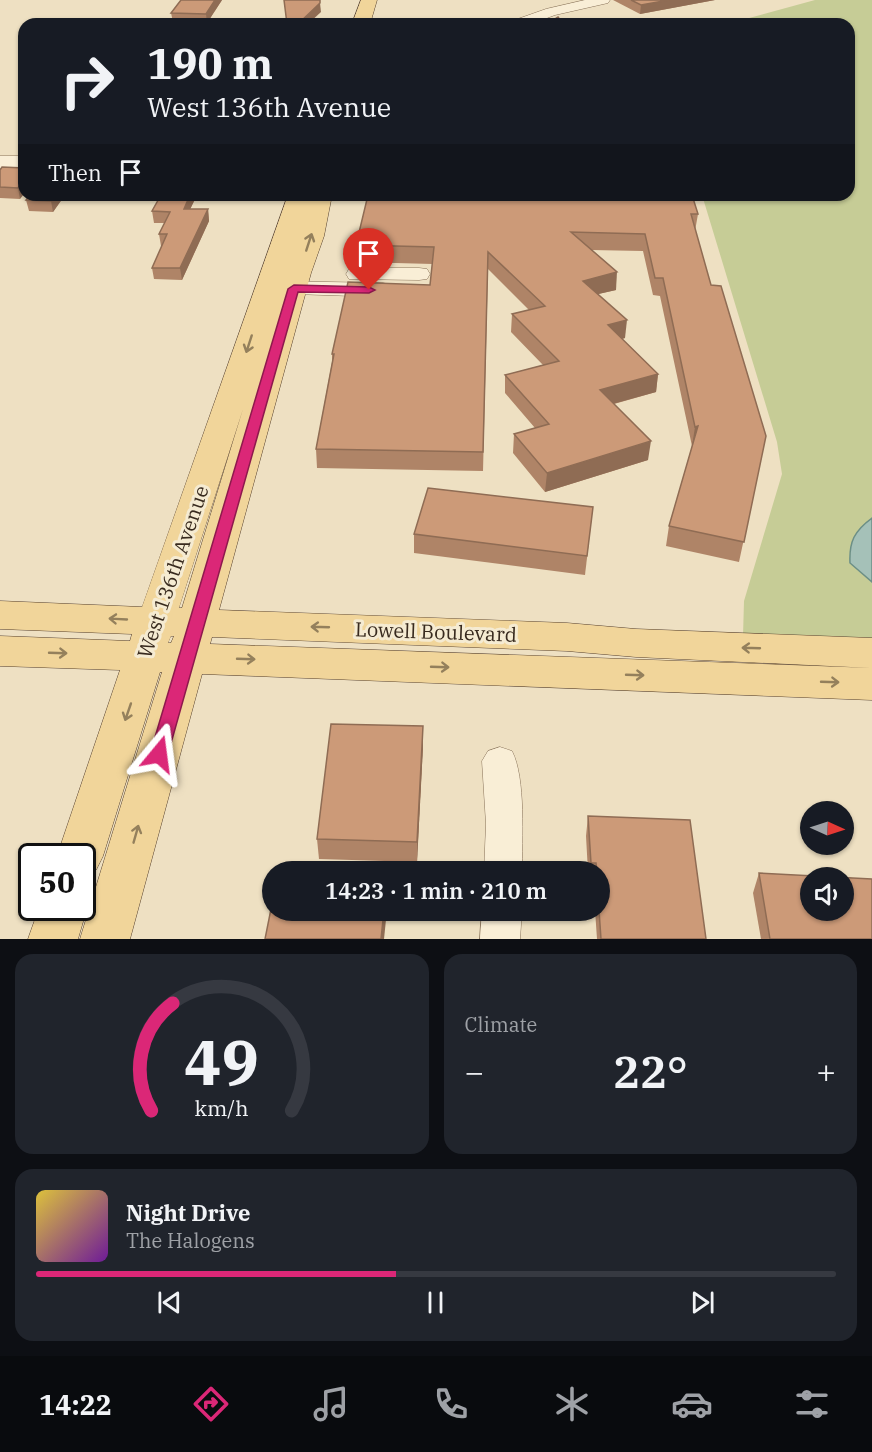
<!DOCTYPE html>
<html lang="en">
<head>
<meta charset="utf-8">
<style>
  :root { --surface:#171b24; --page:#20242c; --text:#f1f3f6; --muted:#9ea1a6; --line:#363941; --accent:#db2777 }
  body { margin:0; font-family:"IBM Plex Serif",serif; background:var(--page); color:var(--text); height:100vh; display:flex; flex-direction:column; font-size:22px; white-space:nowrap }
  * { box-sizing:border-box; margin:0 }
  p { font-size:20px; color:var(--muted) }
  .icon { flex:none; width:33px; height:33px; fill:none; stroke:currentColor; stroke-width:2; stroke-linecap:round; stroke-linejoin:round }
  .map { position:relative; height:939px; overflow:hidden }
  .sheet { display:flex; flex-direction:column; gap:15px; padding:15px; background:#0d0f14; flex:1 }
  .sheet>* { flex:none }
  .hud { position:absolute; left:18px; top:18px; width:837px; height:183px; border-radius:18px; box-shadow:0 2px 4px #0004; background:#171b24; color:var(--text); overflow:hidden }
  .needle { width:39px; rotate:93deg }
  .buttons { position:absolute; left:800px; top:801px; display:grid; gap:12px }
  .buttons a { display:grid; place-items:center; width:54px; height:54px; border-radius:50%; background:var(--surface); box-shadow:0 2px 4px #0004; font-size:30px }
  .speed { position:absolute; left:18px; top:843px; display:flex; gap:12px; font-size:30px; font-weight:700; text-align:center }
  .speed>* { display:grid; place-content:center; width:78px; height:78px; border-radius:50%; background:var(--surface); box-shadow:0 2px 4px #0004; line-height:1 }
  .speed .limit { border:3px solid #111; border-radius:9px; background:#fff; color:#111 }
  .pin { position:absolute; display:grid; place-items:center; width:51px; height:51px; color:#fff; margin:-62px -26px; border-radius:50% 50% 50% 0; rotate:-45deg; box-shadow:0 0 6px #0007 }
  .pin .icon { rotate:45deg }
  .me { position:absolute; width:66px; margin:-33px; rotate:16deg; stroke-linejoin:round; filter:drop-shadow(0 0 4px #0008) }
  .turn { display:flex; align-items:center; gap:21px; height:126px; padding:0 30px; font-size:27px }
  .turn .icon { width:78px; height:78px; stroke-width:2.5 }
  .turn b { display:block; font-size:42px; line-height:51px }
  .then { display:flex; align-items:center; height:57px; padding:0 30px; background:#0003; gap:12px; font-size:22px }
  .big { font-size:45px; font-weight:600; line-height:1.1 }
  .sheet .card { flex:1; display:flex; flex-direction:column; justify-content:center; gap:9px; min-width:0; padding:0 21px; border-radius:18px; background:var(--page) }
  .sheet .dial { align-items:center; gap:0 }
  .dial svg { height:156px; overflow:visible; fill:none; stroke:var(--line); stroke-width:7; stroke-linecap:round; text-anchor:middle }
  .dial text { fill:var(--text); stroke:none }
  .song { display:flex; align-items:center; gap:18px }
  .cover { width:72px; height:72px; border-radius:9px; background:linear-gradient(135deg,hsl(50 70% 55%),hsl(280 70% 35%)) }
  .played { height:6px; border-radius:3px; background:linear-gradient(90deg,var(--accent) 45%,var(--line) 45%) }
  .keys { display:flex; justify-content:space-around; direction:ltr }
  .heat { display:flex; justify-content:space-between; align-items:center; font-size:33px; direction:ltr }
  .sheet .tiles { flex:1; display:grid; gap:15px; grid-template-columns:1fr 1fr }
  .card:last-child { grid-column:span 2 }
  .trip { position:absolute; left:262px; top:861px; width:348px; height:60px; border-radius:30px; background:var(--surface); box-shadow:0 2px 4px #0004; font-weight:600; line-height:60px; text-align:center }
  .menu { display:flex; height:96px; justify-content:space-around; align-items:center; background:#090b0e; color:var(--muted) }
  .menu .icon { width:42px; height:42px }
  .menu .active { color:var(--accent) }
  .menu b { font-size:27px; color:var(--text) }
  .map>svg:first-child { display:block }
</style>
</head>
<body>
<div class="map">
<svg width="872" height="939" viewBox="0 0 872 939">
  <rect width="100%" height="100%" fill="#eee0c2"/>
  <!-- green -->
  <polygon fill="#c6cc96" points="815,0 872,0 872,641 743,636 744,601 782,474 777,442 702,195 849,195 849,24 727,24"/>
  <!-- water -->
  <path fill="#a5c1b8" stroke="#6c8f86" stroke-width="1.5" d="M872 518V582L850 563C849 542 854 531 872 518Z"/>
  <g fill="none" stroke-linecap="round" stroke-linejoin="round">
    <defs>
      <g id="minor">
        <polygon points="585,0 610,0 608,3 555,15 531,24 510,24 512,21 546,9"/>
        <rect x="0" y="156" width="24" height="12"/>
        <polygon points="357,268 419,268 427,269 430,274 427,279 419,280 349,279 346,274 349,269"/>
        <polygon points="272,281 383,283 391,285 394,290 391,295 383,297 264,293 261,288 264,283"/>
        <path d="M500 747 512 751C526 778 522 840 522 872H484L486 824 482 761 488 751Z"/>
        <polygon points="482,910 522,910 520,939 480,939"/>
      </g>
      <g id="major">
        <polygon points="361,0 377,0 370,24 352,24"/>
        <path d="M288 195H332L324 236 311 273 219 610 567 623 636 629 872 638V668L636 657 567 651 212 637 210 644 872 668V700L202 674 130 939H80L162 672H160L103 856 96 870 82 875V856H57L120 670 0 666V636L130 641 132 634 0 629V601L142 607ZM243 409 182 608H179ZM171 636H174L171 643H168Z"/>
        <polygon points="82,898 87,908 78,939 28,939 39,908 82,908"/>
      </g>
    </defs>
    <!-- minor casing -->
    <use href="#minor" stroke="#887259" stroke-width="1"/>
    <!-- major casing -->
    <use href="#major" stroke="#56402e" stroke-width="1"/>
    <!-- minor -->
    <use href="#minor" fill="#f9eed6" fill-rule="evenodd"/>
    <!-- major -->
    <use href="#major" fill="#f1d59a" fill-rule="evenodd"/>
  </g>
  <!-- wall -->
  <g fill="#af8467">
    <polygon points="222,0 207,23 173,22 171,13"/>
    <polygon points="613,0 715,0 640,14"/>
    <polygon points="24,168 20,199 0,198 0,170"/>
    <polygon points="65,195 53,212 29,211 26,200"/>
    <polygon points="161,195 197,195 190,209 208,209 209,221 182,280 154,279 152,268 162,246 161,246 159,234 165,223 154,223 152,211"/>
    <polygon points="368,195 698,214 695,231 711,285 766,436 739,562 666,546 669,526 692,446 660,296 653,295 643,251 591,250 616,290 598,294 625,338 622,339 658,374 656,392 614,404 648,460 545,492 513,453 514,434 535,428 505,393 505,375 543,365 511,332 512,314 529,310 488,269 483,471 317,468 316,449 332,362 332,354 430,285 433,264 357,262 356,245"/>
    <polygon points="593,507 585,575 414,553 414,534"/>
    <polygon points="423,746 417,862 319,859 317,839"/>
    <polygon points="588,816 706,939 597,939 595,910 600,910 600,872 588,872 586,836"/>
    <polygon points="759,873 872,939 761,939 753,893"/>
  </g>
  <!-- shaded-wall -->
  <g fill="#8f6c54">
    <polygon points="215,0 222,0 207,23 206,14"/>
    <polygon points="669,0 715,0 640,14 641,5"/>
    <polygon points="320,3 321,12 308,24 298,24"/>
    <polygon points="24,179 24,194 20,199 18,188"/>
    <polygon points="55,195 65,195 53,212 51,201"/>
    <polygon points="190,195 197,195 185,220 184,209"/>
    <polygon points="208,209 209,221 182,280 180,268"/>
    <polygon points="617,272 616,290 581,298 583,281"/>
    <polygon points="627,320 625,338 606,343 608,325"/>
    <polygon points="658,374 656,392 598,408 600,390"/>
    <polygon points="698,426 692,446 695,427"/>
    <polygon points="651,441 648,460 545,492 547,473"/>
    <polygon points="423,726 423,746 417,862 417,842"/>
    <polygon points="384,910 387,910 384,939 381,939"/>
  </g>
  <!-- building -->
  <g fill="#cc9a78" stroke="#8f6c54" stroke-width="1.5" fill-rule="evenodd">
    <polygon points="181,0 215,0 206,14 171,13"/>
    <polygon points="284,0 320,0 320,3 298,24 287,24"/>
    <polygon points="631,0 669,0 641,5"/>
    <polygon points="558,17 563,24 547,24"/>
    <polygon points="2,167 24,168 24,179 18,188 0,187 0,170"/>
    <polygon points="30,195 55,195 51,201 26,200"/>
    <polygon points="161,195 190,195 184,209 208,209 180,268 152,268 167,234 159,234 170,212 152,211"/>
    <polygon points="368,195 692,195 698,214 691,214 711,285 721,286 766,436 744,542 669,526 698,426 695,427 663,278 655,278 645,234 571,232 617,272 583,281 627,320 608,325 658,374 600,390 651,441 547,473 514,434 549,424 505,375 559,361 512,314 545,306 488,252 483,452 316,449 334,354 332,354 348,282 430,285 434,247 356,245"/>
    <polygon points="428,488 593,507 587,556 414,534"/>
    <polygon points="331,724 423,726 417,842 317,839"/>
    <polygon points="588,816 690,820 706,939 601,939 599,910 600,872 597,872 596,863 591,863"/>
    <path d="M759 873 872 879V939H770ZM810 878H843V910H810Z"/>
    <polygon points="273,899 273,910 384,910 381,939 265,939"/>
  </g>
  <!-- one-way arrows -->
  <defs><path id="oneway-shaft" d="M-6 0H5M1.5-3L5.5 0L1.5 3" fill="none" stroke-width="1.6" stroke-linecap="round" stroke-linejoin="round" transform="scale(1.5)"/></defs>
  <g stroke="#94805c">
    <use href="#oneway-shaft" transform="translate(309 242) rotate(-72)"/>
    <use href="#oneway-shaft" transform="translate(249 344) rotate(108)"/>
    <use href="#oneway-shaft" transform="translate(118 619) rotate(-177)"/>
    <use href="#oneway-shaft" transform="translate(320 627) rotate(-178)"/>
    <use href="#oneway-shaft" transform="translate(751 648) rotate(-178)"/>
    <use href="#oneway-shaft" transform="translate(58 653) rotate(2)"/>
    <use href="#oneway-shaft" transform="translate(246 659) rotate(2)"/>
    <use href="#oneway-shaft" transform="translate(440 667) rotate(2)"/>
    <use href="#oneway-shaft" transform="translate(635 675) rotate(2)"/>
    <use href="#oneway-shaft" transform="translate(830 682) rotate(2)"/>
    <use href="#oneway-shaft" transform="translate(128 712) rotate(109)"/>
    <use href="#oneway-shaft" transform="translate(136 834) rotate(-74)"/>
  </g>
  <!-- route -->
  <polygon fill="#db2777" stroke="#8e194d" stroke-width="1.5" points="294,285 369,287 375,290 369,293 298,292 168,754 165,759 159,761 153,759 150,754 288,289"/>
  <g text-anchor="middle" stroke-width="6" stroke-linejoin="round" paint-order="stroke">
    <!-- street labels -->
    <g font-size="20" fill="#382a1e" stroke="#f5ebd2">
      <text transform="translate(173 572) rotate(-71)" y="7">West 136th Avenue</text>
      <text transform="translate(436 632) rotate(2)" y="7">Lowell Boulevard</text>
    </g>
  </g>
</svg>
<div class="buttons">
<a><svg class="needle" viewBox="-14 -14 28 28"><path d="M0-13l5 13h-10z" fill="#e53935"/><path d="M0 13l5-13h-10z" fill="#9ea1a6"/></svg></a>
<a><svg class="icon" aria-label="sound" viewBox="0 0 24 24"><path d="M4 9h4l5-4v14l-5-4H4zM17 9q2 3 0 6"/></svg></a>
</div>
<div class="speed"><div class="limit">50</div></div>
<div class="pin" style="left:369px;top:290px;background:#d93025"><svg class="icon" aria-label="arrive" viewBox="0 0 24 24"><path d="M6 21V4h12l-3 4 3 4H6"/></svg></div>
<svg class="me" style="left:159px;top:754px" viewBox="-20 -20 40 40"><path d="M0-17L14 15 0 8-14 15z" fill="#db2777" stroke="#fff" stroke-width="4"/></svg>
<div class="trip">14:23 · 1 min · 210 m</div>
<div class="hud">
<div class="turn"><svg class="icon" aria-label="right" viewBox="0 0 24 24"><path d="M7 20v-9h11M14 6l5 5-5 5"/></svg><div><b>190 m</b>West 136th Avenue</div></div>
<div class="then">Then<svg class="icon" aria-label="arrive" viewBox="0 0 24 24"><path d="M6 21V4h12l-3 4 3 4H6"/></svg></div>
</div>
</div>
<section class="sheet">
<div class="tiles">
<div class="card dial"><svg viewBox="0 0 100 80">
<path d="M14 69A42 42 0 1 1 86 69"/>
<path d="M14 69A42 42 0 0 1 25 14" stroke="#db2777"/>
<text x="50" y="56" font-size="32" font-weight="700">49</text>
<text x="50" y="72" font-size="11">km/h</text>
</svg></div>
<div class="card"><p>Climate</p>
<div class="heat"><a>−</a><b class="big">22°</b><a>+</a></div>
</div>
<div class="card">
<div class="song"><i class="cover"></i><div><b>Night Drive</b><p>The Halogens</p></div></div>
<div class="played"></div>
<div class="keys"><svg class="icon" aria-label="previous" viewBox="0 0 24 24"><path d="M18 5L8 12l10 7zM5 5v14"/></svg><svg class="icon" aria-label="pause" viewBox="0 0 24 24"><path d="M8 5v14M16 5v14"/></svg><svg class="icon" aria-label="next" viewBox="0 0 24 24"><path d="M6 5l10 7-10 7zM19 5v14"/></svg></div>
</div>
</div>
</section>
<nav class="menu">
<b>14:22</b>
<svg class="icon active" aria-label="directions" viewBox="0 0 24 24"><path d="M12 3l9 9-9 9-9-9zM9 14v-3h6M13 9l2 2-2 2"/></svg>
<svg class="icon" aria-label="music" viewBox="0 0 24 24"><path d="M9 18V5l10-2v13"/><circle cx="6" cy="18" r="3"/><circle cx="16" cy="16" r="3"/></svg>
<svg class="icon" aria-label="phone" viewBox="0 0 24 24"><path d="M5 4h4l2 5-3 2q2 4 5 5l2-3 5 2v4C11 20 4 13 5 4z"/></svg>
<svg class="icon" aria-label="climate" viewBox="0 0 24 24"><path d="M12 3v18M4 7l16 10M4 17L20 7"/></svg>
<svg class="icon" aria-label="car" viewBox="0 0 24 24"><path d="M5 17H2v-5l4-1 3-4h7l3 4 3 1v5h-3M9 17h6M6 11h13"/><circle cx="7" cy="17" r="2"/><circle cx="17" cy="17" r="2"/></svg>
<svg class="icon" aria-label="filters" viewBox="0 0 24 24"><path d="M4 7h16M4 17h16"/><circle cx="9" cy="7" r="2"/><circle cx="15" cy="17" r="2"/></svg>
</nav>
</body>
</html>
